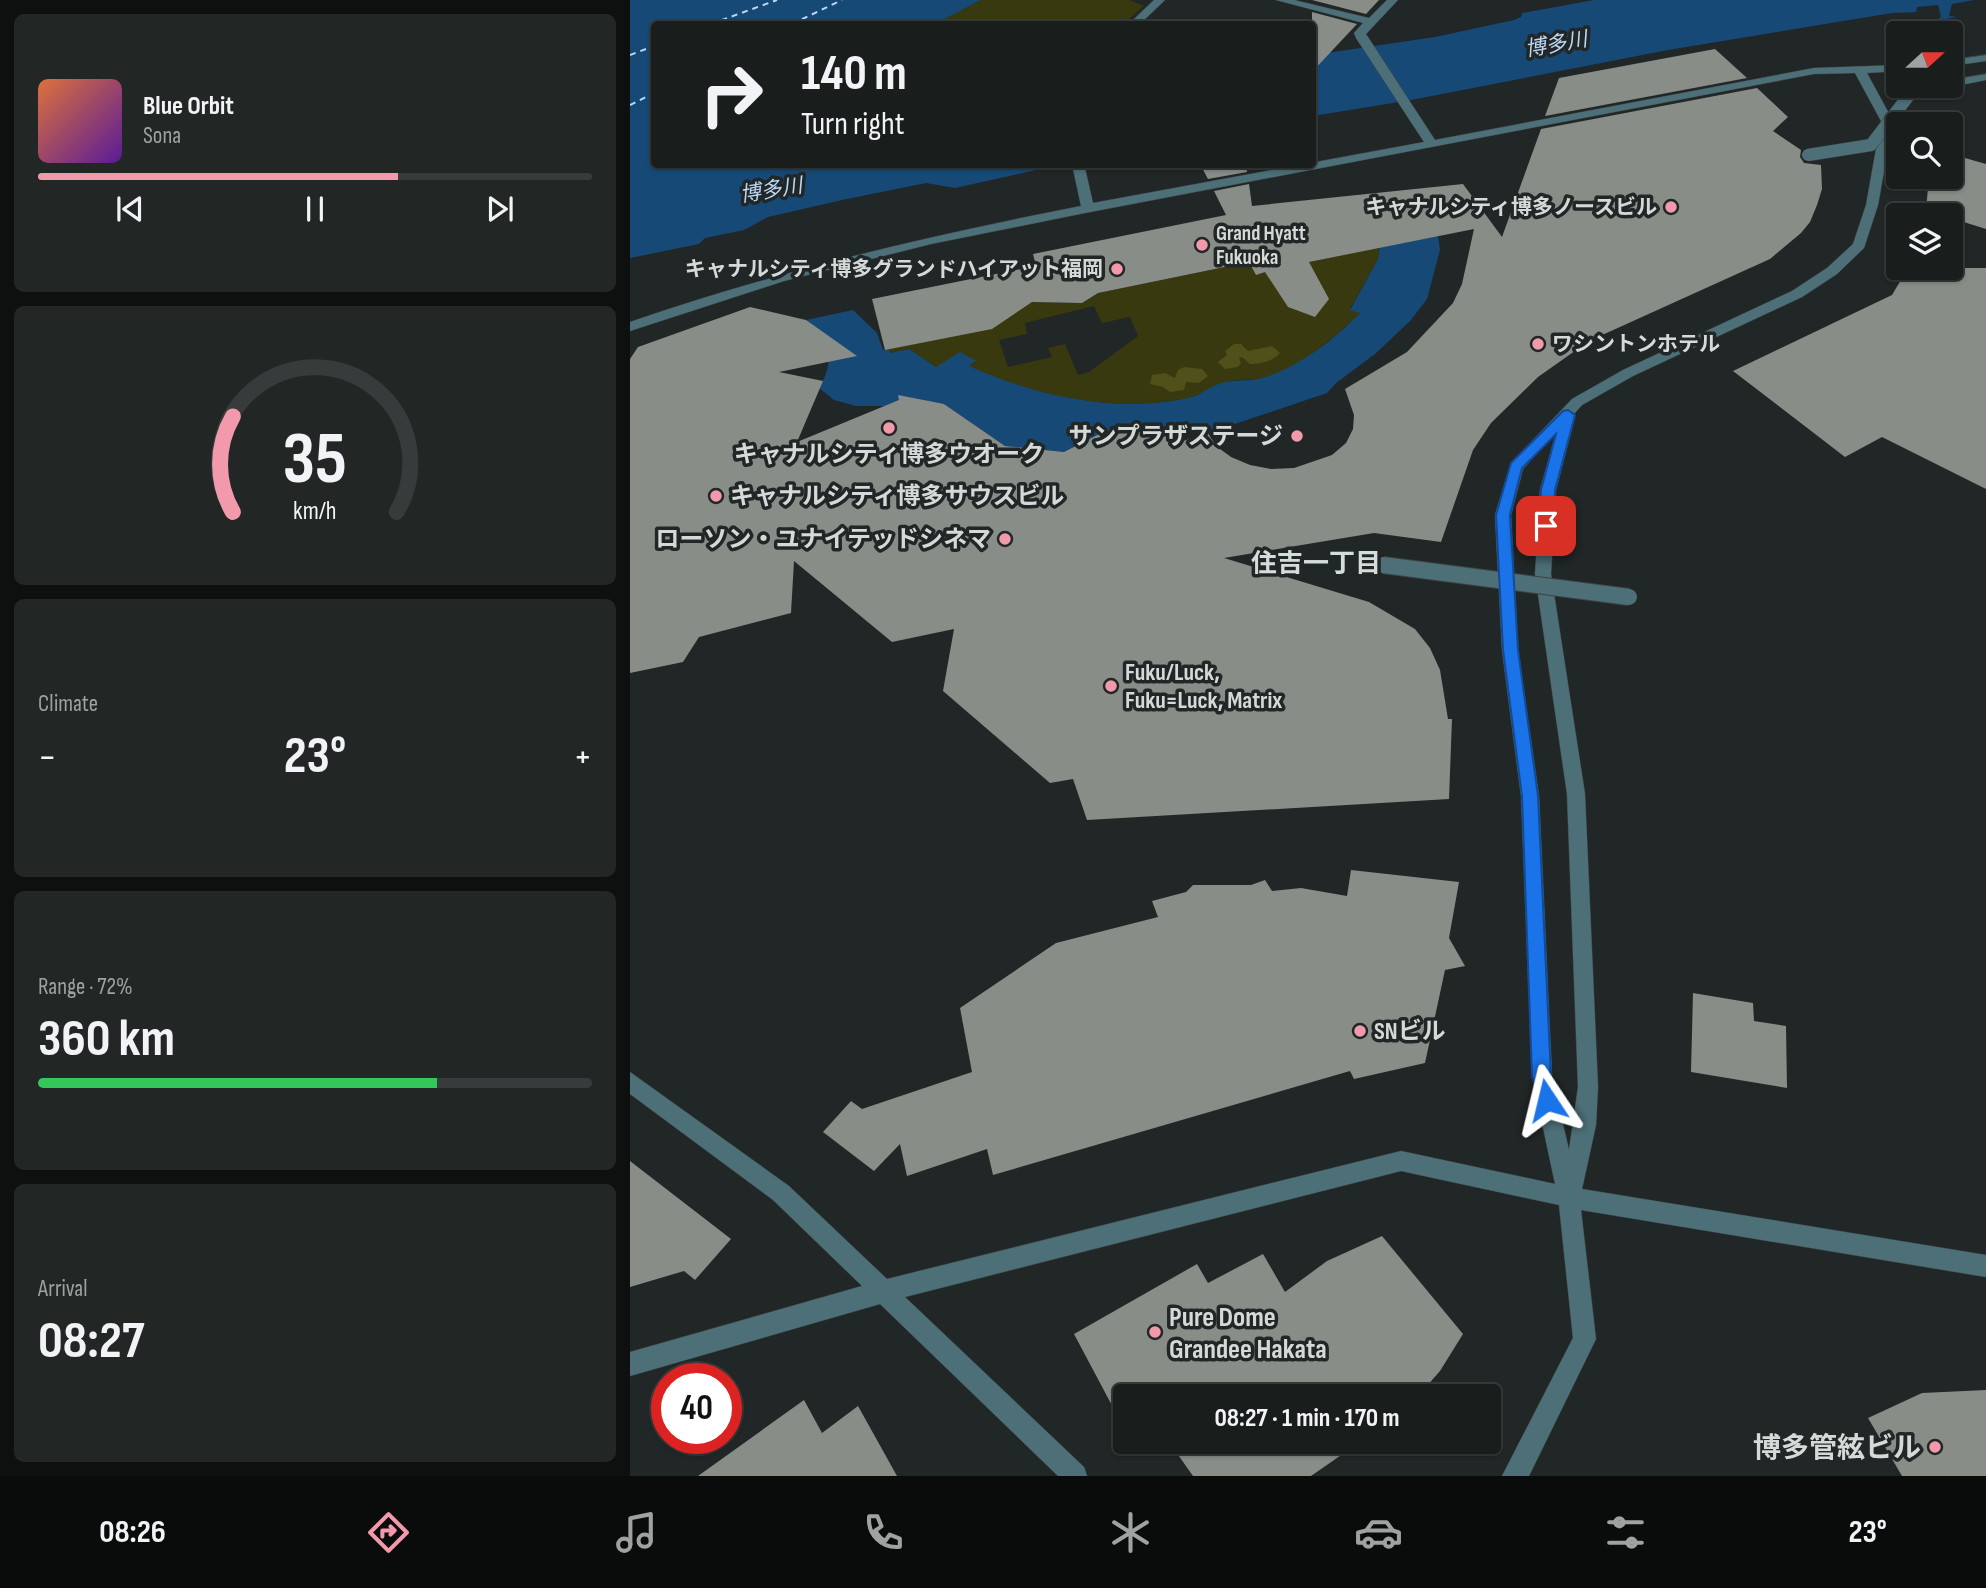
<!DOCTYPE html>
<html lang="en">
<head>
<meta charset="utf-8">
<style>
  :root { --surface:#191d1c; --page:#222625; --text:#f1f3f6; --muted:#9fa2a3; --line:#373b3b; --accent:#f29aac }
  body { margin:0; font-family:"Sofia Sans Condensed","Noto Sans JP",sans-serif; background:var(--page); color:var(--text); height:100vh; display:flex; flex-direction:column; font-size:26px; white-space:nowrap }
  * { box-sizing:border-box; margin:0 }
  p { font-size:23px; color:var(--muted) }
  .icon { flex:none; width:38px; height:38px; fill:none; stroke:currentColor; stroke-width:2; stroke-linecap:round; stroke-linejoin:round }
  .map { position:relative; flex:1; overflow:hidden }
  .details { display:flex; flex-direction:column; gap:14px; padding:14px; background:#0e100f; width:630px }
  .details>* { flex:none }
  .guide { position:absolute; left:21px; top:21px; width:665px; height:147px; border-radius:7px; box-shadow:0 2px 5px #0004,0 0 0 2px var(--line); background:#191d1c; color:var(--text); overflow:hidden }
  .needle { width:46px; rotate:69deg }
  .controls { position:absolute; left:1256px; top:21px; display:grid; gap:14px }
  .controls a { display:grid; place-items:center; width:77px; height:77px; border-radius:7px; background:var(--surface); box-shadow:0 2px 5px #0004,0 0 0 2px var(--line); font-size:35px }
  .speed { position:absolute; left:21px; top:1363px; display:flex; gap:14px; font-size:35px; font-weight:700; text-align:center }
  .speed>* { display:grid; place-content:center; width:91px; height:91px; border-radius:50%; background:var(--surface); box-shadow:0 2px 5px #0004,0 0 0 2px var(--line); line-height:1 }
  .speed .limit { border:10px solid #d22; background:#fff; color:#111 }
  .pin { position:absolute; display:grid; place-items:center; width:60px; height:60px; color:#fff; margin:-30px; border-radius:14px; box-shadow:0 4px 10px #0006 }
  .me { position:absolute; width:77px; margin:-38px; rotate:350deg; stroke-linejoin:round; filter:drop-shadow(0 0 5px #0008) }
  .turn { display:flex; align-items:center; gap:24px; height:147px; padding:0 35px; font-size:32px }
  .turn .icon { width:91px; height:91px; stroke-width:2.5 }
  .turn b { display:block; font-size:49px; line-height:60px }
  .big { font-size:52px; font-weight:700; line-height:1.1 }
  .details .widget { flex:1; display:flex; flex-direction:column; justify-content:center; gap:10px; min-width:0; padding:0 24px; border-radius:10px; background:var(--page) }
  .details .dial { align-items:center; gap:0 }
  .dial svg { height:182px; overflow:visible; fill:none; stroke:var(--line); stroke-width:7; stroke-linecap:round; text-anchor:middle }
  .dial text { fill:var(--text); stroke:none }
  .song { display:flex; align-items:center; gap:21px }
  .cover { width:84px; height:84px; border-radius:10px; background:linear-gradient(135deg,hsl(20 70% 55%),hsl(270 70% 35%)) }
  .played { height:7px; border-radius:4px; background:linear-gradient(90deg,var(--accent) 65%,var(--line) 65%) }
  .keys { display:flex; justify-content:space-around; direction:ltr }
  .heat { display:flex; justify-content:space-between; align-items:center; font-size:38px; direction:ltr }
  .charge { height:10px; border-radius:5px; background:linear-gradient(90deg,#34c759 72%,var(--line) 0) }
  .trip { position:absolute; left:483px; top:1384px; width:388px; height:70px; border-radius:7px; background:var(--surface); box-shadow:0 2px 5px #0004,0 0 0 2px var(--line); font-weight:700; line-height:70px; text-align:center }
  .tab-bar { display:flex; height:112px; justify-content:space-around; align-items:center; background:#0a0c0b; color:var(--muted) }
  .tab-bar .icon { width:49px; height:49px }
  .tab-bar .current { color:var(--accent) }
  .tab-bar b { font-size:32px; color:var(--text) }
  main { display:flex; flex:1; min-height:0 }
  .map>svg:first-child { display:block }
</style>
</head>
<body>
<main>
<section class="details">
<div class="widget">
<div class="song"><i class="cover"></i><div><b>Blue Orbit</b><p>Sona</p></div></div>
<div class="played"></div>
<div class="keys"><svg class="icon" aria-label="previous" viewBox="0 0 24 24"><path d="M18 5L8 12l10 7zM5 5v14"/></svg><svg class="icon" aria-label="pause" viewBox="0 0 24 24"><path d="M8 5v14M16 5v14"/></svg><svg class="icon" aria-label="next" viewBox="0 0 24 24"><path d="M6 5l10 7-10 7zM19 5v14"/></svg></div>
</div>
<div class="widget dial"><svg viewBox="0 0 100 80">
<path d="M14 69A42 42 0 1 1 86 69"/>
<path d="M14 69A42 42 0 0 1 14 27" stroke="#f29aac"/>
<text x="50" y="56" font-size="32" font-weight="700">35</text>
<text x="50" y="72" font-size="11">km/h</text>
</svg></div>
<div class="widget"><p>Climate</p>
<div class="heat"><a>−</a><b class="big">23°</b><a>+</a></div>
</div>
<div class="widget"><p>Range · 72%</p><b class="big">360 km</b><div class="charge"></div></div>
<div class="widget"><p>Arrival</p><b class="big">08:27</b></div>
</section>
<div class="map">
<svg width="1356" height="1476" viewBox="0 0 1356 1476">
  <rect width="100%" height="100%" fill="#212726"/>
  <!-- green -->
  <g fill="#38390e" fill-rule="evenodd">
    <polygon points="351,0 499,0 514,6 493,24 305,24"/>
    <path d="M750 247 748 259 720 309 731 312C710 333 663 373 634 378 620 380 606 379 592 383 580 387 569 396 558 398 484 414 405 396 338 366L346 362 306 367 279 349 260 353 258 349 402 302 452 303 468 293 624 261 632 272ZM464 306 472 323 500 317 508 336 459 372 448 375 435 344 418 348 422 357 378 367 369 340 397 334 395 323Z"/>
  </g>
  <!-- forest -->
  <g fill="#4f501a">
    <path d="M604 344H611L618 351 642 346 650 353C644 361 629 364 620 364L612 357 609 358 611 363 608 367 595 369 588 362 597 355 595 351Z"/>
    <polygon points="554,367 572,369 578,376 569,383 556,382 554,390 540,392 533,387 520,384 522,375 535,373 545,378 548,370"/>
  </g>
  <!-- water -->
  <g fill="#174977">
    <polygon points="0,0 351,0 305,24 24,24 24,164 42,165 50,170 84,165 428,165 325,188 296,183 212,200 138,217 114,230 75,238 69,244 0,258"/>
    <polygon points="964,0 1344,0 1322,4 1319,16 1327,17 1305,21 1311,17 1308,5 1287,7 1286,12 1262,13 1038,50 781,100 683,116 683,55 805,37 884,20 891,17 892,13"/>
    <path d="M808 236 810 250 797 299 780 321 745 354 706 383 697 393 578 433 558 427 531 431 508 425 477 430 434 452 375 446 314 404 273 401 255 406H226L204 400 189 388C208 355 195 348 176 320L223 310 247 333 253 350 258 349 260 353 279 349 306 367 330 352 346 361 339 366C405 396 485 414 558 398 569 396 579 387 591 383 606 379 625 382 639 376 674 363 704 339 730 313L720 310 748 259 750 247Z"/>
  </g>
  <g fill="none" stroke-linecap="round" stroke-linejoin="round">
    <!-- ferry -->
    <g stroke="#bcd7f4" stroke-width="2" stroke-dasharray="6 5" stroke-linecap="butt">
      <polyline points="81,24 147,0"/>
      <polyline points="162,24 212,0"/>
      <polyline points="0,55 24,46"/>
      <polyline points="0,105 24,93"/>
    </g>
  </g>
  <!-- building -->
  <g fill="#888d88">
    <polygon points="682,0 749,0 736,14"/>
    <polygon points="682,12 727,24 682,72"/>
    <polygon points="1085,49 1117,78 915,116 929,78"/>
    <polygon points="1127,88 1158,117 1143,131 1171,150 1170,157 1174,163 1191,165 1192,189 1187,205 1180,222 1171,233 1140,259 959,341 908,377 861,423 843,450 811,542 744,533 594,558 739,602 785,629 800,648 810,670 818,719 822,719 819,799 457,820 443,779 420,783 313,691 324,629 262,642 164,561 161,613 69,637 53,662 0,673 0,359 8,347 120,307 176,320 227,356 149,372 193,381 167,442 269,400 268,395 314,404 375,446 434,452 477,430 508,425 531,431 550,442 578,433 586,446 601,457 620,465 641,469 664,468 702,455 716,443 723,429 724,415 715,389 777,352 823,303 832,284 844,229 679,262 699,299 685,317 658,307 635,272 626,275 619,262 468,293 452,303 402,302 362,329 255,350 242,299 406,266 403,254 596,215 584,191 619,184 622,206 833,184 872,237 911,129"/>
    <polygon points="1321,154 1356,164 1356,229 1321,218 1321,215 1296,210 1299,177 1321,177"/>
    <polygon points="570,164 616,164 617,172 578,179"/>
    <polygon points="1278,268 1356,268 1356,489 1252,437 1215,457 1103,371 1262,295"/>
    <polygon points="721,870 829,882 819,938 835,966 815,970 795,1063 724,1079 720,1071 363,1175 357,1149 277,1176 270,1144 244,1171 193,1132 221,1101 232,1109 342,1072 330,1008 426,943 528,917 522,901 556,892 563,885 621,885 635,880 642,891 671,888 717,896"/>
    <polygon points="1063,993 1123,1003 1124,1021 1156,1026 1157,1088 1061,1072"/>
    <polygon points="0,1161 101,1239 65,1280 54,1271 0,1287"/>
    <polygon points="752,1236 833,1334 810,1371 788,1396 506,1396 495,1382 495,1430 444,1334 567,1264 578,1283 633,1254 655,1292 697,1261"/>
    <polygon points="1356,1390 1356,1476 1272,1476 1238,1418 1292,1393"/>
    <polygon points="174,1400 192,1433 228,1406 267,1476 68,1476"/>
    <polygon points="539,1442 730,1442 681,1476 563,1476"/>
  </g>
  <g fill="none" stroke-linecap="round" stroke-linejoin="round">
    <defs>
      <g id="minor">
        <polygon points="524,0 535,0 510,24 499,24"/>
        <path d="M646 0H664L739 18 757 0H768L736 34 805 140 1184 68 1269 65V71L1237 73 1263 121 1248 205 1234 248 1207 274 1172 297 1003 376 952 405 944 414 945 417 926 490 921 574 955 794 968 1087 966 1125 952 1189 1356 1255V1277L951 1210 966 1339 899 1476H872L943 1338 929 1205 771 1171 275 1297 454 1467 457 1476H428L250 1304 0 1376V1352L232 1286 143 1200 0 1094V1072L159 1186 257 1279 771 1151 925 1184 902 1076 891 796 872 650 865 515 881 463 942 399 993 370 1162 291 1197 268 1223 244 1236 205 1251 121 1225 73 1184 74 455 213 301 244 154 281 0 331V322C148 271 298 236 451 206L442 164H454L463 203 794 142 726 38 724 33 733 23ZM926 433 910 490 905 574 937 794 948 1087 939 1150 922 1076 909 796 888 650 881 515 893 469Z"/>
        <polygon points="1356,55 1356,61 1321,66 1321,60"/>
        <polygon points="1356,74 1356,80 1321,87 1316,86 1321,86 1321,80"/>
      </g>
    </defs>
    <!-- minor casing -->
    <use href="#minor" stroke="#3e4342" stroke-width="1"/>
    <!-- minor -->
    <use href="#minor" fill="#4c6f78" fill-rule="evenodd"/>
    <defs>
      <polyline id="minor-bridge-far1" points="1178,155 1241,145 1283,90 1309,86"/>
      <polyline id="minor-bridge" points="753,565 999,597"/>
    </defs>
    <!-- minor-bridge-far1 casing -->
    <use href="#minor-bridge-far1" stroke="#3e4342" stroke-width="13" stroke-linecap="butt"/>
    <!-- minor-bridge casing -->
    <use href="#minor-bridge" stroke="#3e4342" stroke-width="18" stroke-linecap="butt"/>
    <!-- minor-bridge-far1 -->
    <use href="#minor-bridge-far1" stroke="#4c6f78" stroke-width="12"/>
    <!-- minor-bridge -->
    <use href="#minor-bridge" stroke="#4c6f78" stroke-width="16"/>
  </g>
  <!-- route -->
  <polygon fill="#1a73e8" stroke="#114b97" stroke-width="2" points="938,410 945,415 925,490 923,526 916,531 909,526 911,490 926,434 892,468 880,515 888,650 908,796 921,1076 927,1100 924,1106 917,1109 910,1106 902,1076 892,796 873,650 866,515 881,463 933,411"/>
  <!-- markers -->
  <g fill="#f29aac" stroke="#212726" stroke-width="2.5">
    <circle cx="1041" cy="207" r="7"/>
    <circle cx="572" cy="245" r="7"/>
    <circle cx="487" cy="269" r="7"/>
    <circle cx="908" cy="344" r="7"/>
    <circle cx="259" cy="428" r="7"/>
    <circle cx="667" cy="436" r="7"/>
    <circle cx="86" cy="496" r="7"/>
    <circle cx="375" cy="539" r="7"/>
    <circle cx="481" cy="686" r="7"/>
    <circle cx="730" cy="1031" r="7"/>
    <circle cx="525" cy="1332" r="7"/>
    <circle cx="1305" cy="1447" r="7"/>
  </g>
  <g text-anchor="middle" stroke-width="7" stroke-linejoin="round" paint-order="stroke">
    <!-- far-water labels -->
    <g font-size="21" font-style="italic" fill="#bcd7f4" stroke="#212726">
      <text transform="translate(926 44) rotate(-10)" y="7">博多川</text>
      <text transform="translate(141 190) rotate(-9)" y="7">博多川</text>
    </g>
    <!-- far-poi labels -->
    <g font-size="21" font-weight="bold" fill="#d5d9d8" stroke="#212726" text-anchor="end">
      <text x="1027" y="214">キャナルシティ博多ノースビル</text>
      <text x="586" y="240" text-anchor="start">Grand Hyatt<tspan x="586" dy="24">Fukuoka</tspan></text>
      <text x="473" y="276">キャナルシティ博多グランドハイアット福岡</text>
      <text x="922" y="351" text-anchor="start">ワシントンホテル</text>
    </g>
    <!-- poi labels -->
    <g font-size="24" font-weight="bold" fill="#d5d9d8" stroke="#212726" text-anchor="start">
      <text x="653" y="444" text-anchor="end">サンプラザステージ</text>
      <text x="259" y="462" text-anchor="middle">キャナルシティ博多ウオーク</text>
      <text x="100" y="504">キャナルシティ博多サウスビル</text>
      <text x="361" y="547" text-anchor="end">ローソン・ユナイテッドシネマ</text>
      <text x="495" y="680">Fuku/Luck,<tspan x="495" dy="28">Fuku=Luck, Matrix</tspan></text>
      <text x="744" y="1039">SNビル</text>
    </g>
    <!-- neighbourhood labels -->
    <g font-size="26" font-weight="bold" fill="#d5dddb" stroke="#212726">
      <text x="686" y="572">住吉一丁目</text>
    </g>
    <!-- near-poi labels -->
    <g font-size="28" font-weight="bold" fill="#d5d9d8" stroke="#212726" text-anchor="start">
      <text x="539" y="1326">Pure Dome<tspan x="539" dy="32">Grandee Hakata</tspan></text>
      <text x="1291" y="1457" text-anchor="end">博多管絃ビル</text>
    </g>
  </g>
</svg>
<div class="controls">
<a><svg class="needle" viewBox="-14 -14 28 28"><path d="M0-13l5 13h-10z" fill="#e53935"/><path d="M0 13l5-13h-10z" fill="#9fa2a3"/></svg></a>
<a><svg class="icon" aria-label="search" viewBox="0 0 24 24"><circle cx="10" cy="10" r="6"/><path d="M15 15l6 6"/></svg></a>
<a><svg class="icon" aria-label="layers" viewBox="0 0 24 24"><path d="M12 4l9 5-9 5-9-5zM3 14l9 5 9-5"/></svg></a>
</div>
<div class="speed"><div class="limit">40</div></div>
<div class="pin" style="left:916px;top:526px;background:#d93025"><svg class="icon" aria-label="arrive" viewBox="0 0 24 24"><path d="M6 21V4h12l-3 4 3 4H6"/></svg></div>
<svg class="me" style="left:917px;top:1100px" viewBox="-20 -20 40 40"><path d="M0-17L14 15 0 8-14 15z" fill="#1a73e8" stroke="#fff" stroke-width="4"/></svg>
<div class="trip">08:27 · 1 min · 170 m</div>
<div class="guide">
<div class="turn"><svg class="icon" aria-label="right" viewBox="0 0 24 24"><path d="M7 20v-9h11M14 6l5 5-5 5"/></svg><div><b>140 m</b>Turn right</div></div>
</div>
</div>
</main>
<nav class="tab-bar">
<b>08:26</b>
<svg class="icon current" aria-label="directions" viewBox="0 0 24 24"><path d="M12 3l9 9-9 9-9-9zM9 14v-3h6M13 9l2 2-2 2"/></svg>
<svg class="icon" aria-label="music" viewBox="0 0 24 24"><path d="M9 18V5l10-2v13"/><circle cx="6" cy="18" r="3"/><circle cx="16" cy="16" r="3"/></svg>
<svg class="icon" aria-label="phone" viewBox="0 0 24 24"><path d="M5 4h4l2 5-3 2q2 4 5 5l2-3 5 2v4C11 20 4 13 5 4z"/></svg>
<svg class="icon" aria-label="climate" viewBox="0 0 24 24"><path d="M12 3v18M4 7l16 10M4 17L20 7"/></svg>
<svg class="icon" aria-label="car" viewBox="0 0 24 24"><path d="M5 17H2v-5l4-1 3-4h7l3 4 3 1v5h-3M9 17h6M6 11h13"/><circle cx="7" cy="17" r="2"/><circle cx="17" cy="17" r="2"/></svg>
<svg class="icon" aria-label="filters" viewBox="0 0 24 24"><path d="M4 7h16M4 17h16"/><circle cx="9" cy="7" r="2"/><circle cx="15" cy="17" r="2"/></svg>
<b>23°</b>
</nav>
</body>
</html>
